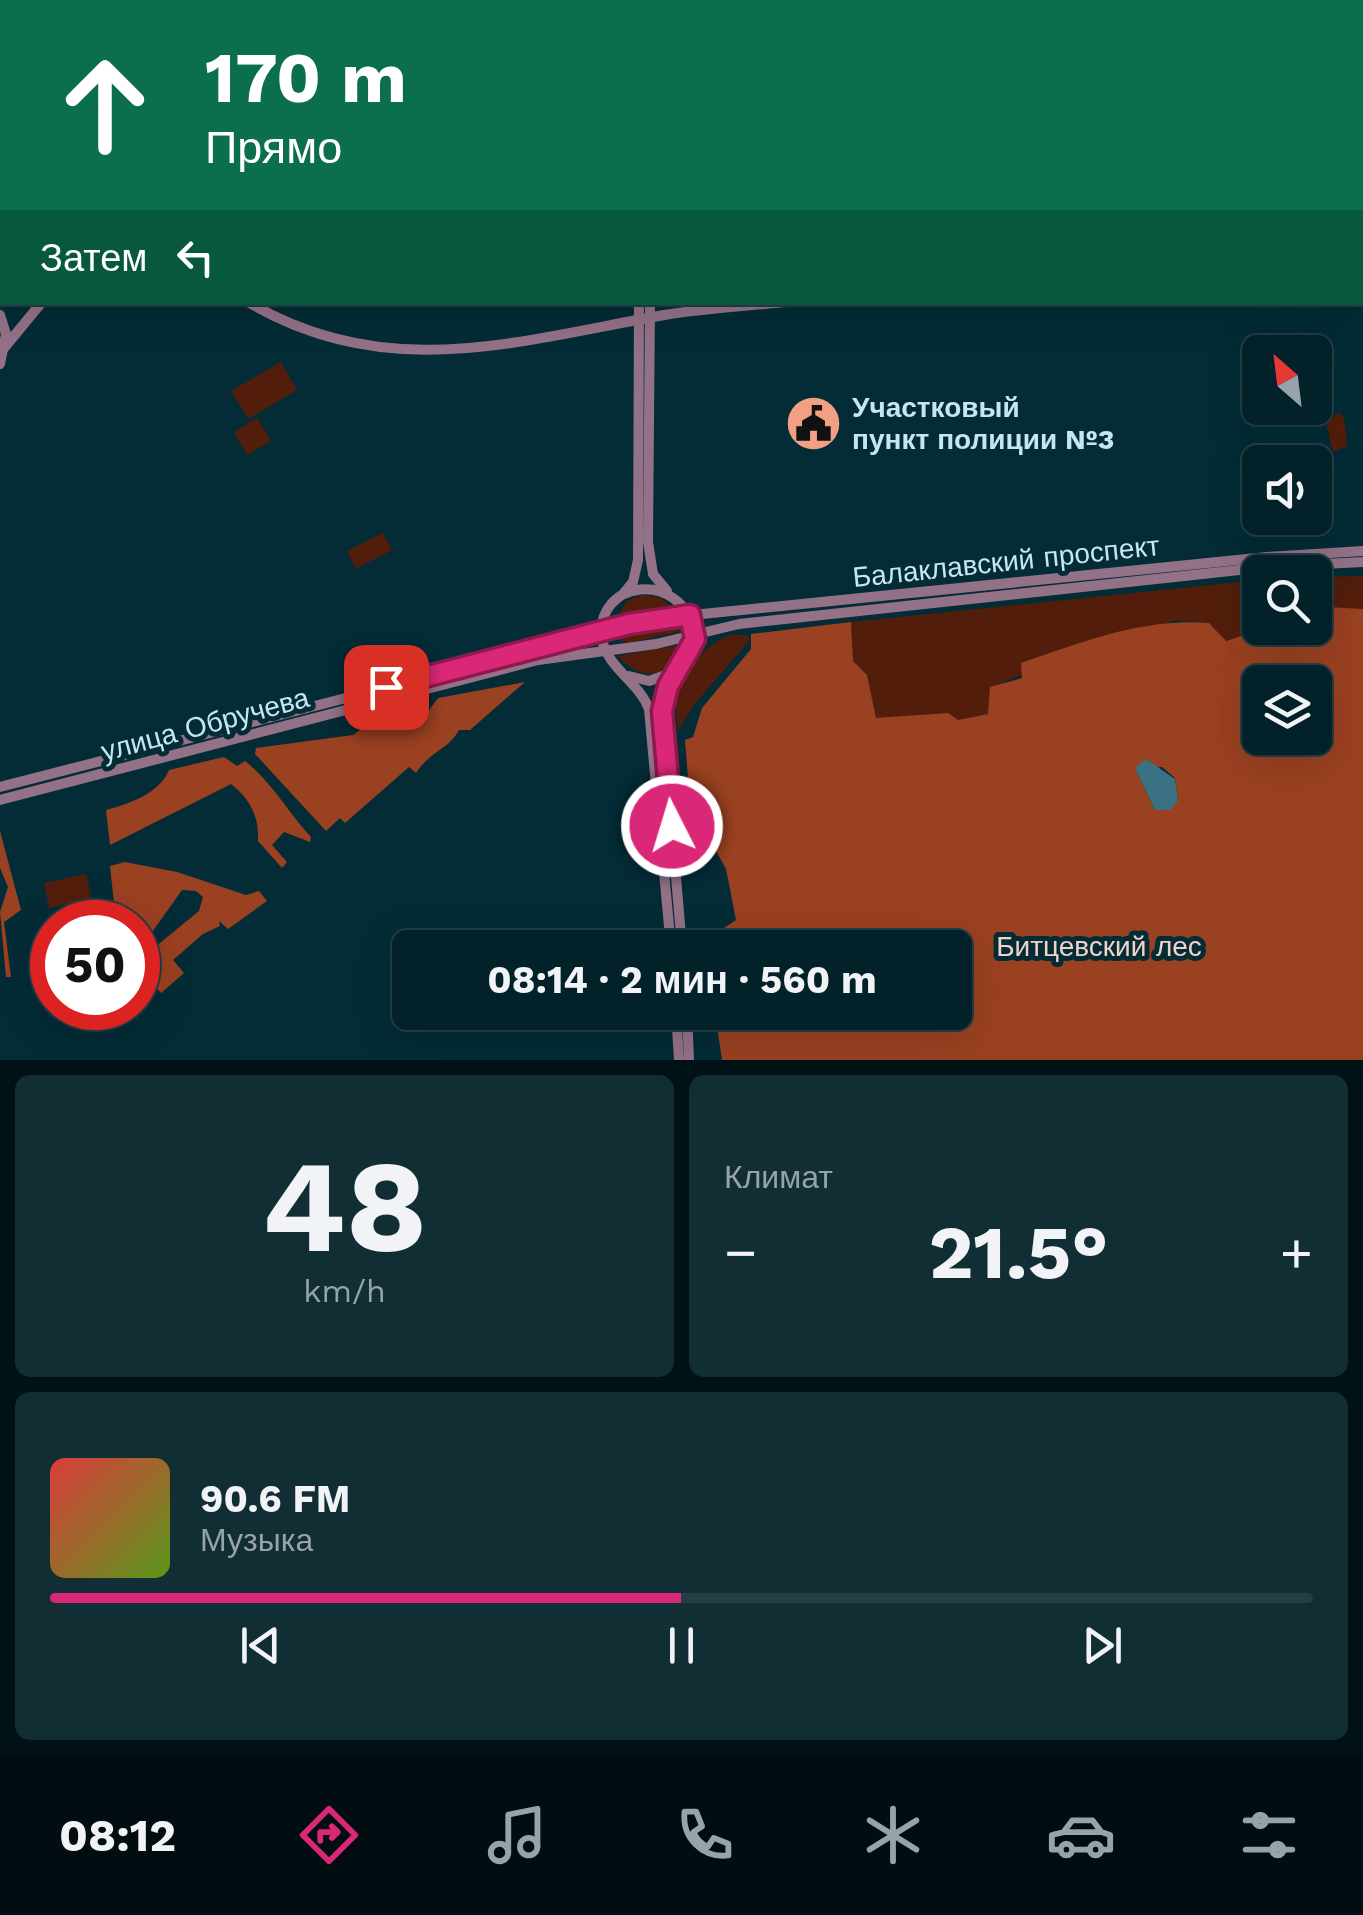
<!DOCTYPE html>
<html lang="ru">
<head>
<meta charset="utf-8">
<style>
  :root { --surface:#022128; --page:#102e34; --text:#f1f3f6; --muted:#96a3a8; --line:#233e45; --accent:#db2777 }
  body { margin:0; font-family:"Work Sans",sans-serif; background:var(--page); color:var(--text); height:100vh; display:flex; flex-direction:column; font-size:38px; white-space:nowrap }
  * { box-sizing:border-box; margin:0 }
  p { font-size:32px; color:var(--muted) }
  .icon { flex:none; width:55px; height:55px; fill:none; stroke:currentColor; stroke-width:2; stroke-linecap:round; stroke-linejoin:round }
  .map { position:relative; height:1060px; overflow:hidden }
  .details { display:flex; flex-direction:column; gap:15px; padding:15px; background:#011216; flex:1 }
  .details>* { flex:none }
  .guide { position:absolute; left:0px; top:0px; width:1365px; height:305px; box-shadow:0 10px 40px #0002,0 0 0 2px var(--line); background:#0b6e4f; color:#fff; overflow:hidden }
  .needle { width:65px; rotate:332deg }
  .buttons { position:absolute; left:1242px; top:335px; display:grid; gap:20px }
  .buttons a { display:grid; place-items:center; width:90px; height:90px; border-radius:15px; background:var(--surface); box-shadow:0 10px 40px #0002,0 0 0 2px var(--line); font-size:50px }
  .speed { position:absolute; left:30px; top:900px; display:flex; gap:20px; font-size:50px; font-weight:700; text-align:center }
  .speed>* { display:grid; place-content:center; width:130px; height:130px; border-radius:50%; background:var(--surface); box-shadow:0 10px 40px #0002,0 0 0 2px var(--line); line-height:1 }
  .speed .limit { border:15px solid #d22; background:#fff; color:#111 }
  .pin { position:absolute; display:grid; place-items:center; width:85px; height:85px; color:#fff; margin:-42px; border-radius:20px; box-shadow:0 5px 15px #0006 }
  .me { position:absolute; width:110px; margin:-55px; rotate:355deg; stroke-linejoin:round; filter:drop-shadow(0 0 8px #0008) }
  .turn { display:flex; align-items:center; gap:35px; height:210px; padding:0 40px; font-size:45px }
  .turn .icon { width:130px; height:130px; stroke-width:2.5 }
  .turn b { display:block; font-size:70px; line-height:85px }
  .then { display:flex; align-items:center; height:95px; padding:0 40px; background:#0003; gap:20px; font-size:38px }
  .big { font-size:75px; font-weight:700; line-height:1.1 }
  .details .tile { flex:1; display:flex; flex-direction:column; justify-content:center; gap:15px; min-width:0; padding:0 35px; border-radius:15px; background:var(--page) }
  .details .dial { align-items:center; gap:0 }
  .dial b { font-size:130px; line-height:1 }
  .song { display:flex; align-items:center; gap:30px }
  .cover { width:120px; height:120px; border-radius:15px; background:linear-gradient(135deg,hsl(0 70% 55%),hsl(90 70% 35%)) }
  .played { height:10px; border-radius:5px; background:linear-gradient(90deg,var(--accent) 50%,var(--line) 50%) }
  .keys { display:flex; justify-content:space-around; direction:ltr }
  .heat { display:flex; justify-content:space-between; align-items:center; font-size:55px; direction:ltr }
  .details .tiles { flex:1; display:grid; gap:15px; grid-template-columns:1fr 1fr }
  .tile:last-child { grid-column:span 2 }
  .trip { position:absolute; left:392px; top:930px; width:580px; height:100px; border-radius:15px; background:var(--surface); box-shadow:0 10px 40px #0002,0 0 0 2px var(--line); font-weight:700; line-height:100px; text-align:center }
  .menu { display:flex; height:160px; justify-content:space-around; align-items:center; background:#010d10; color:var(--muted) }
  .menu .icon { width:70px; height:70px }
  .menu .active { color:var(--accent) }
  .menu b { font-size:45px; color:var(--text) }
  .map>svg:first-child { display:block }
</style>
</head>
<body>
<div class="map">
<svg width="1363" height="1060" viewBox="0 0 1363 1060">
  <rect width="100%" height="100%" fill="#032c36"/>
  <!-- green -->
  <g fill="#521e0b">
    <polygon points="281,362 297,390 248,419 231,391"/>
    <polygon points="1339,413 1344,417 1347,446 1333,452 1325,419"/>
    <polygon points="257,418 271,441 247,455 234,432"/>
    <polygon points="383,533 392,550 356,569 347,551"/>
    <polygon points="1363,576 1363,609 1315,610 1315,577"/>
    <polygon points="1260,580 1260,628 1265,628 1225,641 1209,623 1176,620 1003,682 989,714 957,720 948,713 876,719 867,675 853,661 851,622"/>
    <polygon points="642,595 659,597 676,610 615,621 627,601"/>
    <polygon points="668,623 679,624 682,631 629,643 614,638 618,632"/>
    <path d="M732 635H748L749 641 693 706 678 731C677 721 675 709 676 698 678 674 710 640 732 635Z"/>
    <path d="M685 644C670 676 644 685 618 656Z"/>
    <polygon points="86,874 92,899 49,908 44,883"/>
  </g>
  <!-- forest -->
  <g fill="#9a4121" fill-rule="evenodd">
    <path d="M1327 607 1363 609V1060H722L715 1013 955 1012V948L718 947V932L736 920 726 869 690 804 685 740 693 737 702 708 751 649V634L851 622 853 661 867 675 876 718 948 713 958 720 988 714 990 687 1022 678 1021 663C1083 642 1142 618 1209 623L1226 641 1265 628H1315V610ZM1260 682H1315V738H1260ZM1162 767 1175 778 1178 801 1155 810 1135 768Z"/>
    <path d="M525 682 470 730H459C448 750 429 752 416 773L409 767 345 823 340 818 326 831 255 754 256 748 353 735C373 719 392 719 416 727L421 708 427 713 438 698Z"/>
    <path d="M224 757 237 766 245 761C271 781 288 812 311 837L310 842 284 832 272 845 287 862 282 868 258 841C259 816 250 799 231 784L110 845 106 810C129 804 160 793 169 770Z"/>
    <polygon points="0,831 21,910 4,922 11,977 6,977 0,912 8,887 0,868"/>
    <polygon points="125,862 177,872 246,895 259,891 267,901 228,929 219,921 220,926 203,934 173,960 184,973 161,993 138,968 138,961 199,911 203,897 196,891 182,890 138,952 138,922 116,922 110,866"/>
  </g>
  <!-- water -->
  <polygon fill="#3b7283" points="1146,759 1175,779 1178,801 1170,810 1155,810 1135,768"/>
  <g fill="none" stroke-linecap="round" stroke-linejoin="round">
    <!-- secondary -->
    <g stroke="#937187" stroke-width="10">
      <polyline points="91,2 91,0"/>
      <polyline points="656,2 657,0"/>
      <polyline points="666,2 666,0"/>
      <polyline points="1362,220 1363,220"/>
      <path d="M248 302C386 384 518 341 664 315 704 308 745 306 785 302"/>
      <polyline points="650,302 648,542 653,574 667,591"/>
      <polyline points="0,315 6,334 0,364"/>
      <polyline points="5,347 42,302"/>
      <polyline points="624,593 633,582 638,560 639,302"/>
      <polyline points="629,676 649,681 674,672"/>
      <polyline points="0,787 653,619 1267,557 1363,551"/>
      <polyline points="0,800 538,660 656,644 739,624 1267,567 1363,562"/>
      <path d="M671 948 649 709C639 682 607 668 602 639 594 580 681 568 695 633 690 662 667 681 662 711L682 948"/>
      <polyline points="676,1012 679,1060"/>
      <polyline points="687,1012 689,1060"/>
    </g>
  </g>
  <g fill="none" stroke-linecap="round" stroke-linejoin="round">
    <defs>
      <polyline id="route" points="386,687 629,624 690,615 695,639 668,686 662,711 672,826"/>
    </defs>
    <!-- route casing -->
    <use href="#route" stroke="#8e194d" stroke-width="25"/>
    <!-- route -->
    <use href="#route" stroke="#db2777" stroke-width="18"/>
  </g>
  <!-- icons -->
  <defs>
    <symbol id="civic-disc" viewBox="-11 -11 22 22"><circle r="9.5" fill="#f39f83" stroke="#032c36"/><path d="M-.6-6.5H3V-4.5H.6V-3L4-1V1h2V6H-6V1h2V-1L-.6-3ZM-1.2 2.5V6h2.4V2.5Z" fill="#111"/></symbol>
  </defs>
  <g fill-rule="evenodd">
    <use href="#civic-disc" x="782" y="392" width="63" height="63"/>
  </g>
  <g text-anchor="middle" stroke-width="10" stroke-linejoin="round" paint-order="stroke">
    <!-- poi labels -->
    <g font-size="28" font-weight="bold" fill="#c5e7f2" stroke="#032c36" text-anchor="start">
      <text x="852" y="417">Участковый<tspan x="852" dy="32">пункт полиции №3</tspan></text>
    </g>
    <!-- street labels -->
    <g font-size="28" fill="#c5e7f2" stroke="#032c36">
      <text transform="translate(1006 561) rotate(-6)" y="10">Балаклавский проспект</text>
      <text transform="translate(205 724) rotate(-15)" y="10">улица Обручева</text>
    </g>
    <!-- park labels -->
    <g font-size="28" fill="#f1d2c7" stroke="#032c36">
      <text x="1099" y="956">Битцевский лес</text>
    </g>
  </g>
</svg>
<div class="buttons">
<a><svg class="needle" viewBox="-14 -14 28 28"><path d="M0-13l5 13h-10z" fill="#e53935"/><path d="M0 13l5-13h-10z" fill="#96a3a8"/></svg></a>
<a><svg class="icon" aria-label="sound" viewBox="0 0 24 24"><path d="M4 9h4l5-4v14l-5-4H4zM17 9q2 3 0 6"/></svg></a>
<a><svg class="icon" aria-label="search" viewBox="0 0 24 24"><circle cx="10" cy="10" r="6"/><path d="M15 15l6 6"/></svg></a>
<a><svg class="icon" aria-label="layers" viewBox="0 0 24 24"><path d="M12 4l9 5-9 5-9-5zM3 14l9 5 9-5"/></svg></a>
</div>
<div class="speed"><div class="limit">50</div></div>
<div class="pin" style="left:386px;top:687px;background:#d93025"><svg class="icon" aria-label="arrive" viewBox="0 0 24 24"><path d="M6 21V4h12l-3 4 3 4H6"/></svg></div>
<svg class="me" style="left:672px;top:826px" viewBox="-20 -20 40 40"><circle r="17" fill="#db2777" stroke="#fff" stroke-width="3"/><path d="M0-11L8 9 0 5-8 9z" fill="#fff"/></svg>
<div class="trip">08:14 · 2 мин · 560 m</div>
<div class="guide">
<div class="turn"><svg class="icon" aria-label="ahead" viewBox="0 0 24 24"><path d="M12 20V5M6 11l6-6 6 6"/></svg><div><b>170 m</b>Прямо</div></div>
<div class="then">Затем<svg class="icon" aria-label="left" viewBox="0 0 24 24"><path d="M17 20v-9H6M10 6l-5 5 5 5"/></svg></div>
</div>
</div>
<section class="details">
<div class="tiles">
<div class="tile dial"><b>48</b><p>km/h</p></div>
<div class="tile"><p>Климат</p>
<div class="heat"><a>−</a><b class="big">21.5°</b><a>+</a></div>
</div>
<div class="tile">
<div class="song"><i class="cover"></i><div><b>90.6 FM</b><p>Музыка</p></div></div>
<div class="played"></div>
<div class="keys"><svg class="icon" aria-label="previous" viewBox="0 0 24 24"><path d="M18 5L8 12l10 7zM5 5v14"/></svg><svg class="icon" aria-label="pause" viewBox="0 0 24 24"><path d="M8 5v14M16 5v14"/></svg><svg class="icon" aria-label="next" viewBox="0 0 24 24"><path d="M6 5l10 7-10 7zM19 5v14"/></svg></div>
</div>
</div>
</section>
<nav class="menu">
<b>08:12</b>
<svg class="icon active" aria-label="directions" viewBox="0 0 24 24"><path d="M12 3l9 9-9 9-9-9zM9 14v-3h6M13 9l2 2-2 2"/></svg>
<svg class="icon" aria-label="music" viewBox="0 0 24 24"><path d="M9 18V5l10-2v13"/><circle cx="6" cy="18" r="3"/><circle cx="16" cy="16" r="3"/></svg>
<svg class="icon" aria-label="phone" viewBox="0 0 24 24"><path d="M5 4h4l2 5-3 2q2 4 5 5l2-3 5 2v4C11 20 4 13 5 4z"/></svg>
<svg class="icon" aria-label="climate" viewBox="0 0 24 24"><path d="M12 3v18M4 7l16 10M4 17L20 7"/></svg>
<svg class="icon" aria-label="car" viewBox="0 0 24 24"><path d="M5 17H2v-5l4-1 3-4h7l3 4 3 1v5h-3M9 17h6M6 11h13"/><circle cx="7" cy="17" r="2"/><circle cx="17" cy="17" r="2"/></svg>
<svg class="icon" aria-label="filters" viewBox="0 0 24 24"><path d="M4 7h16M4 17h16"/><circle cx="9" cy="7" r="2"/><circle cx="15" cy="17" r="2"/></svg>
</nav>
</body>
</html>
